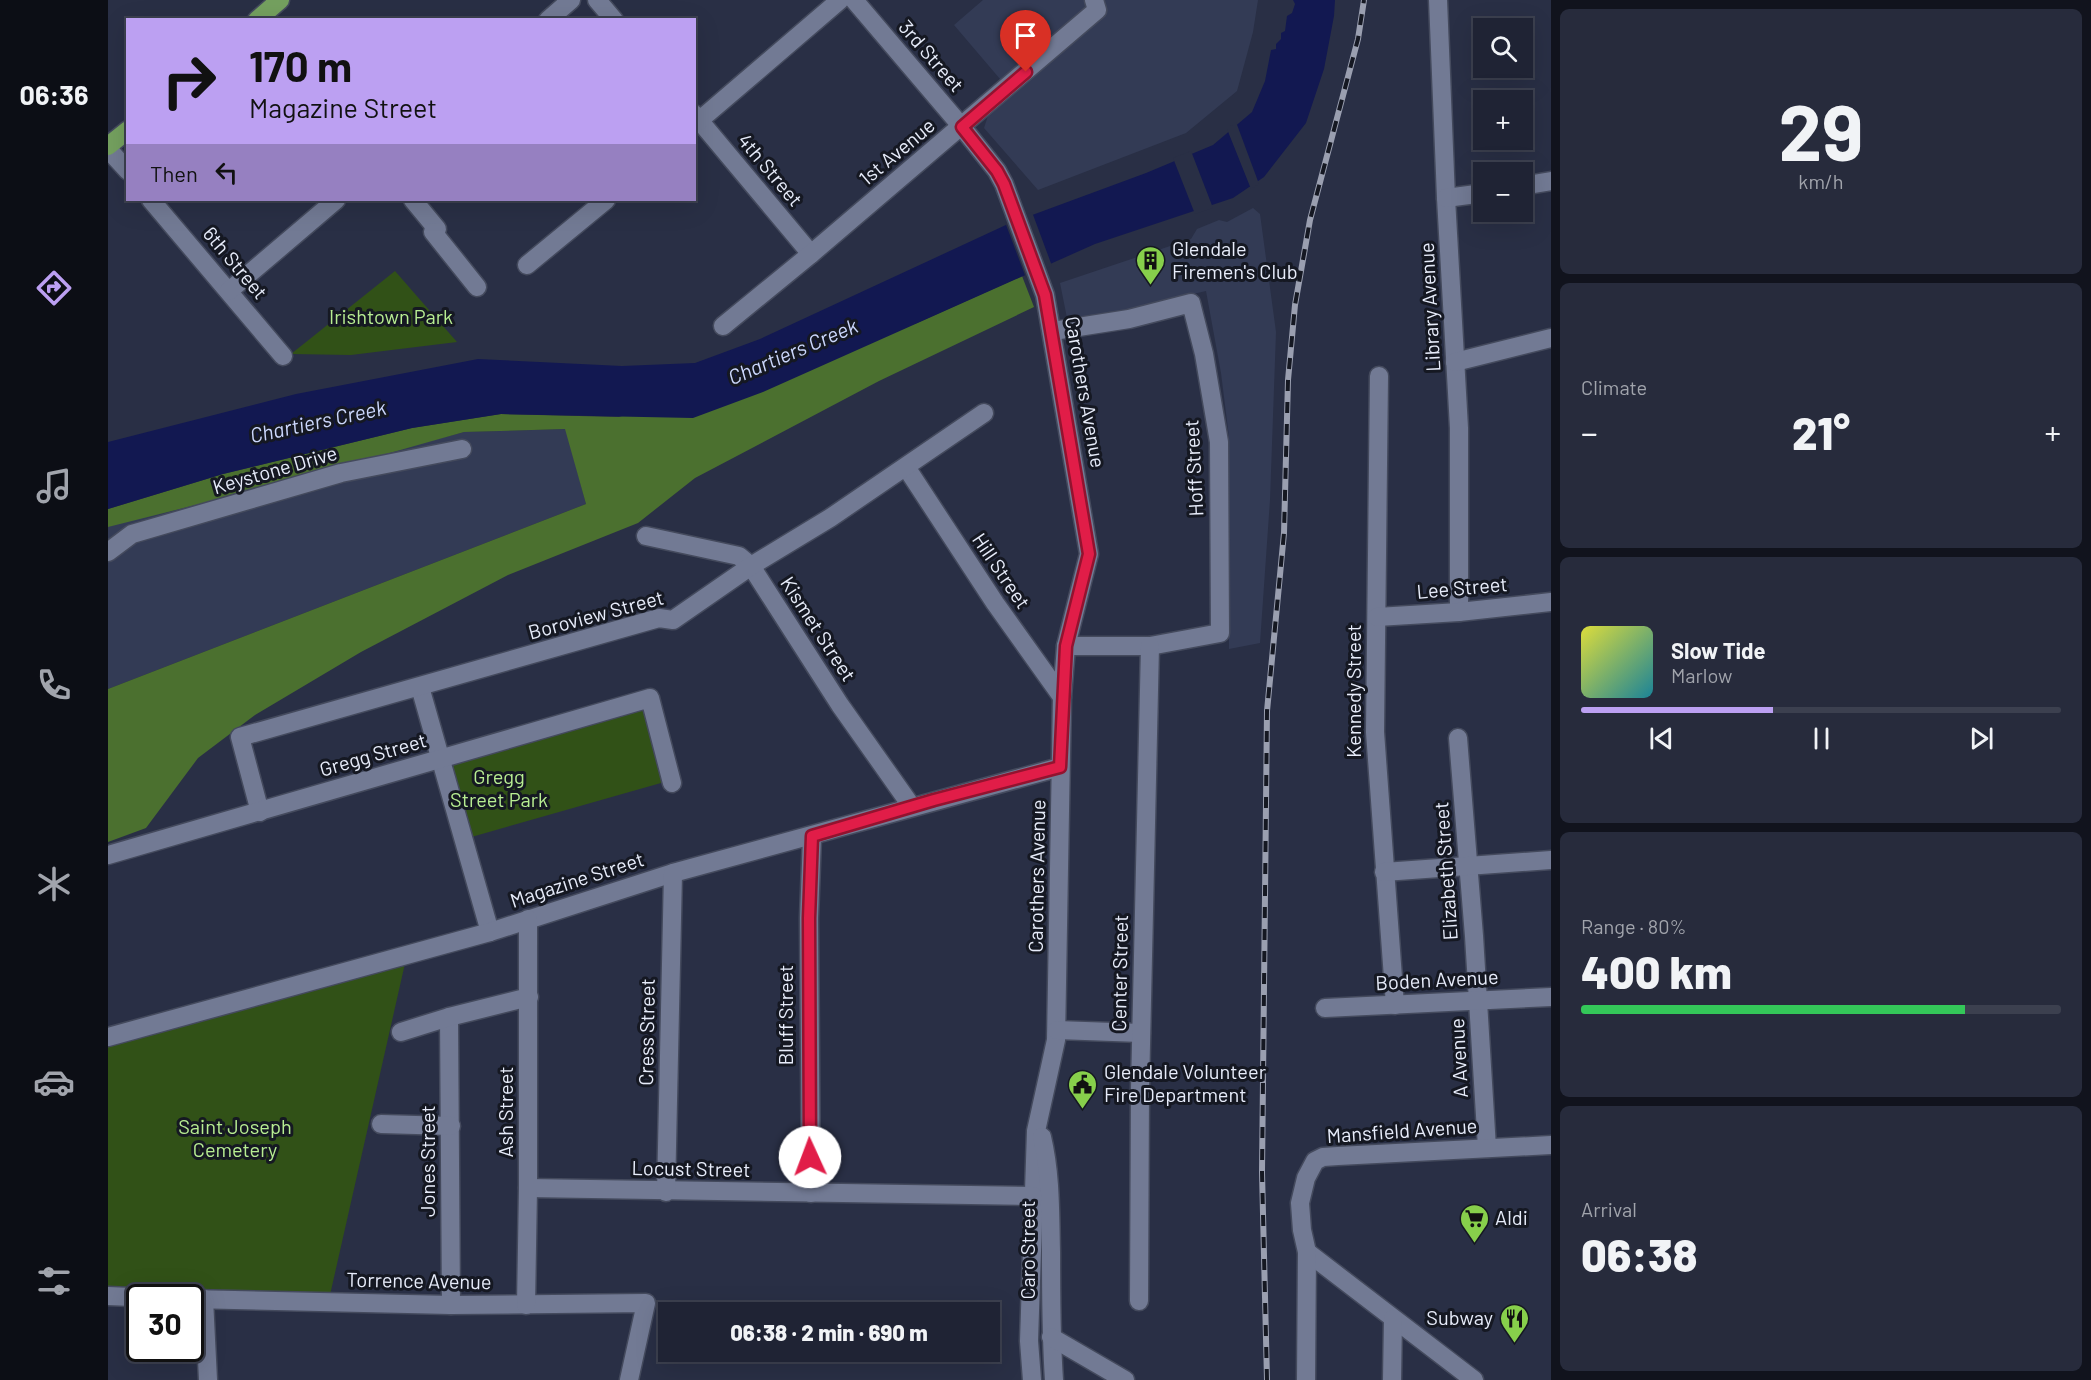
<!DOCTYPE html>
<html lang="en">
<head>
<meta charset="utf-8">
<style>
  :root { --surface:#1f2334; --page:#272b3c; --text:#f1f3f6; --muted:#a1a4ac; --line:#3c404f; --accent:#bca0f2 }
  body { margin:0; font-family:Barlow,sans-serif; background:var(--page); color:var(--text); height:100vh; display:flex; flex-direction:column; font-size:22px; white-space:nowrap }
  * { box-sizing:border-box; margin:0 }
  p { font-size:20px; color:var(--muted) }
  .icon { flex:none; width:33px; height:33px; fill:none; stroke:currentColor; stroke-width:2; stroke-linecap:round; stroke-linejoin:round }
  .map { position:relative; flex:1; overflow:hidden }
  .details { display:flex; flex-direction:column; gap:9px; padding:9px; background:#11131d; width:540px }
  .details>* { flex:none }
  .top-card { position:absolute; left:18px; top:18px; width:570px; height:183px; border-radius:0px; box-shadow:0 6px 24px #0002,0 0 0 2px var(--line); background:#bca0f2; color:#111; overflow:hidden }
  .controls { position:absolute; left:1365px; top:18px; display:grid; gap:12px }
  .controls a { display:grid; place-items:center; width:60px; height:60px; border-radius:0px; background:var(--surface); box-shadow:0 6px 24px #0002,0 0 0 2px var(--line); font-size:30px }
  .speed { position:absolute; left:18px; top:1284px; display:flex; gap:12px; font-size:30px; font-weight:700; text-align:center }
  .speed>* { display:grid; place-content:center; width:78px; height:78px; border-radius:50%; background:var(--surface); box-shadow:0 6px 24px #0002,0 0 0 2px var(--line); line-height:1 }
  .speed .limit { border:3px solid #111; border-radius:9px; background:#fff; color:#111 }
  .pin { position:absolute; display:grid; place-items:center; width:51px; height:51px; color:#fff; margin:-62px -26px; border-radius:50% 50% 50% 0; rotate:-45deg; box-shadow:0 0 6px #0007 }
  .pin .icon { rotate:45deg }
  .me { position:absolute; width:66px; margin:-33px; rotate:358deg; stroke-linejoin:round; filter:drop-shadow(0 0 4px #0008) }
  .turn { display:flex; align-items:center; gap:21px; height:126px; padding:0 24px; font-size:27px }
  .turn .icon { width:78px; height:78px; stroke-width:2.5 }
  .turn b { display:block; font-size:42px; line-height:51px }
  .then { display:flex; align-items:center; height:57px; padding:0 24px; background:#0003; gap:12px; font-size:22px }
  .big { font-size:45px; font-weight:800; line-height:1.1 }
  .details .widget { flex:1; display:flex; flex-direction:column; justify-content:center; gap:9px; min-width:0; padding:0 21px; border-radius:9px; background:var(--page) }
  .details .dial { align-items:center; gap:0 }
  .dial b { font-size:78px; line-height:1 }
  .song { display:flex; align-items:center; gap:18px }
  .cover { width:72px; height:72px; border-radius:9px; background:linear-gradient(135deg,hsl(60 70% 55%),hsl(190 70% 35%)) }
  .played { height:6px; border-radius:3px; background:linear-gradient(90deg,var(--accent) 40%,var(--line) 40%) }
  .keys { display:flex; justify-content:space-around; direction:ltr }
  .heat { display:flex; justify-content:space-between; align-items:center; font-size:33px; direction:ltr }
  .charge { height:9px; border-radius:4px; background:linear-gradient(90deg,#34c759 80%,var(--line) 0) }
  .trip { position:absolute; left:550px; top:1302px; width:342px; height:60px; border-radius:0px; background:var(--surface); box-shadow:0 6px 24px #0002,0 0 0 2px var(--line); font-weight:800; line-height:60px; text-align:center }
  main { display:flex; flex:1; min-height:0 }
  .tabs { display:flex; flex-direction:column; width:108px; justify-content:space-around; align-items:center; background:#0c0e15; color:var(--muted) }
  .tabs .icon { width:42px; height:42px }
  .tabs .current { color:var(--accent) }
  .tabs b { font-size:27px; color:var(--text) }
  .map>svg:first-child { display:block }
</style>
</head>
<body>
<main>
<nav class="tabs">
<b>06:36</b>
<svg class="icon current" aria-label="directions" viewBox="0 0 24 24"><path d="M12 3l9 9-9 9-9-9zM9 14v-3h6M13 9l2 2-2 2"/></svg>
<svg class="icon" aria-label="music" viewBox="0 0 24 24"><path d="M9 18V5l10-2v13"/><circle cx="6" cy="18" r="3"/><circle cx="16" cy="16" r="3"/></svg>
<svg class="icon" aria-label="phone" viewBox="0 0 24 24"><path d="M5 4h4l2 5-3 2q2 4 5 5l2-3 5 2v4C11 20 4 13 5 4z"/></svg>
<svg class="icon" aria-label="climate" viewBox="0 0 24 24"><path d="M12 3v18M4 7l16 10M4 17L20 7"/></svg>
<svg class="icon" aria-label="car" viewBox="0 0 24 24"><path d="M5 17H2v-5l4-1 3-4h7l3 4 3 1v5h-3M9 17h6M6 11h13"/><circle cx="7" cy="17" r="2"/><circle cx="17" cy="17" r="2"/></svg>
<svg class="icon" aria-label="filters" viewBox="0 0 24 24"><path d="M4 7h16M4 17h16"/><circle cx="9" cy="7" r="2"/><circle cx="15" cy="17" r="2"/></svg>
</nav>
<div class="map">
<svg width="1443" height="1380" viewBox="0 0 1443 1380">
  <rect width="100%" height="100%" fill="#292f45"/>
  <!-- built -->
  <g fill="#333b55">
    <polygon points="875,0 1150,0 1145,32 1129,91 1078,133 930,190 876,128 892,79 846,25"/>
    <polygon points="1145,208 1152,214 1168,332 1162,500 1152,643 1121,649 1121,437 1113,373 1098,291 960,323 952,283 1083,239 1089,229 1111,220 1119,222"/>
    <polygon points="458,429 478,504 0,689 0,526 356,432"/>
  </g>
  <!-- green -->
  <g fill="#315117">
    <polygon points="287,271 349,342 243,355 183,354"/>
    <polygon points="540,706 560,781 360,838 338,762"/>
    <polygon points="298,959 222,1295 0,1289 0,1042"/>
  </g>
  <!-- forest -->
  <polygon fill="#4b702f" points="914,276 926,307 771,381 587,478 530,523 400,575 253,652 147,715 90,758 38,828 0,842 0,689 478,504 457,429 356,432 179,482 0,527 0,509 115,474 304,428 393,414 511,417 809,323"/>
  <!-- water -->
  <polygon fill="#121851" points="1185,0 1227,0 1226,16 1216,69 1198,123 1156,177 1125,198 987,244 655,392 585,418 393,414 304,428 115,474 0,509 0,442 188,394 370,359 514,366 587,363 652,339 900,224 1038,173 1105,145 1144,112 1157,81 1163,50 1168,49 1168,44 1173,39 1173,33 1177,31 1179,16 1184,13 1187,4"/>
  <!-- pier -->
  <g fill="#292f45">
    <polygon points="1128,122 1151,184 1143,189 1119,129"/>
    <polygon points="1083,151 1105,208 1087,214 1065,158"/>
    <polygon points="924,212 944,266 918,278 897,222"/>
  </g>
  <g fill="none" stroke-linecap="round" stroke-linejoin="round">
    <defs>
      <g id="minor">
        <polyline points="489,0 506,20"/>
        <polyline points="746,0 854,127 889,171 896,184 937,295 981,554 958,646 954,697 948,1040 928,1131 921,1341 924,1380"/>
        <polyline points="1330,0 1338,198 1351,428 1351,612"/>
        <polyline points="440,20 463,0"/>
        <polyline points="586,114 703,254"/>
        <polyline points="586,125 732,0"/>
        <polyline points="0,149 20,171"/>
        <polyline points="1414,186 1443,181"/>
        <polyline points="1338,198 1376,193"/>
        <polyline points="43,200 175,356"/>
        <polyline points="305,200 329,229"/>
        <polyline points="325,232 369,287"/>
        <polyline points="419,265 498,200"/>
        <polyline points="121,291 228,200"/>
        <polyline points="615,326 703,254 989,10 986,0"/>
        <polyline points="945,331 1021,319 1083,303 1096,354 1111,442 1112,633 1042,646 958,646"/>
        <polyline points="1347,362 1443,338"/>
        <polyline points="1271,376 1267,732 1287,1005"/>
        <polyline points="798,467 887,603 954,697"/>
        <polyline points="538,536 631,556 643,566 732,705 804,807"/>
        <polyline points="0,552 24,534 233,473 354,449"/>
        <polyline points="1269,617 1351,612 1443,602"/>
        <polyline points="312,687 382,932"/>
        <polyline points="1350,738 1366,936 1379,1148"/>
        <polyline points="152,812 132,737 551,618 565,620 643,566 722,518 876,413"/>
        <polyline points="0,855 542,698 564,783"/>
        <polyline points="1276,872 1443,860"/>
        <polyline points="1217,1008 1443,997"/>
        <polyline points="341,1017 343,1305"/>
        <polyline points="949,1030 1033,1033"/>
        <polyline points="293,1032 341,1017 421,997"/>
        <polyline points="0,1037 382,932 565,873 952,767"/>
        <polyline points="273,1124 343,1126"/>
        <path d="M934 1137C943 1175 942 1213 943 1252 943 1294 943 1337 946 1380"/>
        <polyline points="420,1188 925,1196"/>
        <polyline points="558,1192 565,873"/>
        <polyline points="703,1193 701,918 704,836"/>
        <polyline points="1199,1252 1366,1380"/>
        <polyline points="0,1296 47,1298"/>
        <polyline points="82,1299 343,1305 538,1303 521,1380"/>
        <polyline points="96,1299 100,1380"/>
        <polyline points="1031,1301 1032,1089 1042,646"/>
        <polyline points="418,1305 420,1188 420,919"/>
        <polyline points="943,1337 1017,1380"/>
        <polyline points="1198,1380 1199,1252 1194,1230 1192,1203 1198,1178 1207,1161 1215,1157 1230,1156 1443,1145"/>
        <polyline points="1284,1380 1285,1319"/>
      </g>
      <g id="major">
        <polyline points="149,20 172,0"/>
        <polyline points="0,146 20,130"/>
      </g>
    </defs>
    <!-- minor casing -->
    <use href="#minor" stroke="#444a5d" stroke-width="21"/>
    <!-- major casing -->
    <use href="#major" stroke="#444a5d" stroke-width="21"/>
    <!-- minor -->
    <use href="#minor" stroke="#727a94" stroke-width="18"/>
    <!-- major -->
    <use href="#major" stroke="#74a05f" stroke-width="18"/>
    <defs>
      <polyline id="rail" points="1159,1380 1154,1172 1159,711 1176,533 1180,380 1187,305 1202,220 1250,39 1256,0"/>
    </defs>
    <!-- rail casing -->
    <use href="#rail" stroke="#9a9fb0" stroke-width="6"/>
    <!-- rail -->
    <use href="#rail" stroke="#151822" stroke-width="4" stroke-dasharray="11" stroke-linecap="butt"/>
  </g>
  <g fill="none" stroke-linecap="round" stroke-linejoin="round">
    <defs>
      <polyline id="route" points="702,1157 701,918 704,836 826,800 952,767 958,646 981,554 937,295 896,184 889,171 854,127 918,72"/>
    </defs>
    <!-- route casing -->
    <use href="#route" stroke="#92132f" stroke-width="15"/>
    <!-- route -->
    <use href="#route" stroke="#e11d48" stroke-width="10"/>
  </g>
  <!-- icons -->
  <defs>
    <symbol id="building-pin" viewBox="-11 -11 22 30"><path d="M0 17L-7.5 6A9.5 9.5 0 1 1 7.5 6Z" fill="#87cf4b" stroke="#151822"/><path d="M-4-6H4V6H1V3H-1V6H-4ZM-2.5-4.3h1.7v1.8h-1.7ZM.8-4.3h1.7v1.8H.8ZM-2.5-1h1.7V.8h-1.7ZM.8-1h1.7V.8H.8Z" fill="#111"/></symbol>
    <symbol id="civic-pin" viewBox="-11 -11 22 30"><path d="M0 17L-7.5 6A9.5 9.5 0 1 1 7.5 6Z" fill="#87cf4b" stroke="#151822"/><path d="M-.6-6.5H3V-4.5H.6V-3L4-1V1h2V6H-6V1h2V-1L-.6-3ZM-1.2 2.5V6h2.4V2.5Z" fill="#111"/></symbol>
    <symbol id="supermarket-pin" viewBox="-11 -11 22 30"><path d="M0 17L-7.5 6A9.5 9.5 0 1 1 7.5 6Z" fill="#87cf4b" stroke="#151822"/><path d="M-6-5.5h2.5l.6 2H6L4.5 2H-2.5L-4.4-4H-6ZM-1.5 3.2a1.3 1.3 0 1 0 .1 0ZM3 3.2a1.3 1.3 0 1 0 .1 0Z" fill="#111"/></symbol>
    <symbol id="restaurant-pin" viewBox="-11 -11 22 30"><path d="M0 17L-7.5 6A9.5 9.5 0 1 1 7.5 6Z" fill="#87cf4b" stroke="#151822"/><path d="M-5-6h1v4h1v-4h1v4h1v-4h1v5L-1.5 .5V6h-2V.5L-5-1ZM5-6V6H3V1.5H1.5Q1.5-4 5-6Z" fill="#111"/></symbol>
  </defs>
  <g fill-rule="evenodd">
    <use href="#building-pin" x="1026" y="244" width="33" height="45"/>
    <use href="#civic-pin" x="958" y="1068" width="33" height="45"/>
    <use href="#supermarket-pin" x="1350" y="1202" width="33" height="45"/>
    <use href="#restaurant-pin" x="1390" y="1302" width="33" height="45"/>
  </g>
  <g text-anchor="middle" stroke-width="6" stroke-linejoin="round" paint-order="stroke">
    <!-- street labels -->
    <g font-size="20" fill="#e7ecfa" stroke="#151822">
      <text transform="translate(823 56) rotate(49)" y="7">3rd Street</text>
      <text transform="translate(789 152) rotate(-40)" y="7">1st Avenue</text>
      <text transform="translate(662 170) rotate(50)" y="7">4th Street</text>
      <text transform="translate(127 263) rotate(50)" y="7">6th Street</text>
      <text transform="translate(1322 307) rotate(-93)" y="7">Library Avenue</text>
      <text transform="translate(977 392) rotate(80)" y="7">Carothers Avenue</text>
      <text transform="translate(1086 468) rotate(-93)" y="7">Hoff Street</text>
      <text transform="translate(167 470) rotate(-16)" y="7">Keystone Drive</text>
      <text transform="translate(893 571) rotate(56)" y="7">Hill Street</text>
      <text transform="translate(1354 588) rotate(-5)" y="7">Lee Street</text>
      <text transform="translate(488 615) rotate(-15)" y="7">Boroview Street</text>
      <text transform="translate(710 629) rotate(57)" y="7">Kismet Street</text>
      <text transform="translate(1246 691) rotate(-90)" y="7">Kennedy Street</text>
      <text transform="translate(265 755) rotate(-16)" y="7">Gregg Street</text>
      <text transform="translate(1338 871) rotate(-94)" y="7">Elizabeth Street</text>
      <text transform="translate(929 876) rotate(-89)" y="7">Carothers Avenue</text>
      <text transform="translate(469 880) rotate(-18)" y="7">Magazine Street</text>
      <text transform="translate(1012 973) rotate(-89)" y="7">Center Street</text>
      <text transform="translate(1329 980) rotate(-3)" y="7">Boden Avenue</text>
      <text transform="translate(678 1015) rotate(-90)" y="7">Bluff Street</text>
      <text transform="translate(539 1032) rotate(-89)" y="7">Cress Street</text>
      <text transform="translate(1351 1058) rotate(-93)" y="7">A Avenue</text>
      <text transform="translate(398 1112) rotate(-90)" y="7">Ash Street</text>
      <text transform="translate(1294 1131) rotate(-4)" y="7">Mansfield Avenue</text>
      <text transform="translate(320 1161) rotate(-90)" y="7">Jones Street</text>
      <text transform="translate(583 1169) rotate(1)" y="7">Locust Street</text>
      <text transform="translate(920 1250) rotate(-90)" y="7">Caro Street</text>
      <text transform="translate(311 1281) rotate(1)" y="7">Torrence Avenue</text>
    </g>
    <!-- poi labels -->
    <g font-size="20" fill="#e7ecfa" stroke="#151822" text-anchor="start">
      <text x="1064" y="256">Glendale<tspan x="1064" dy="23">Firemen's Club</tspan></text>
      <text x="996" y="1079">Glendale Volunteer<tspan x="996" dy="23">Fire Department</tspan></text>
      <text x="1387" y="1225">Aldi</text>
      <text x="1385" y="1325" text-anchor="end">Subway</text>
    </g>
    <!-- park labels -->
    <g font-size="20" fill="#b8ee92" stroke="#151822">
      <text x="283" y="324">Irishtown Park</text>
      <text x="391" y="784">Gregg<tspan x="391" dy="23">Street Park</tspan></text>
      <text x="127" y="1134">Saint Joseph<tspan x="127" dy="23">Cemetery</tspan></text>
    </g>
    <!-- water labels -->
    <g font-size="21" font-style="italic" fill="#cbd7fc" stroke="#151822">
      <text transform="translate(685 352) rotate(-23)" y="7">Chartiers Creek</text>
      <text transform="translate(210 422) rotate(-12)" y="7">Chartiers Creek</text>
    </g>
  </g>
</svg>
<div class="controls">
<a><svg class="icon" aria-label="search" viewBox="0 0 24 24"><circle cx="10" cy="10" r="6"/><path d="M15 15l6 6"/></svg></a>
<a>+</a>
<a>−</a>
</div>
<div class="speed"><div class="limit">30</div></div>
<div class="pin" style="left:918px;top:72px;background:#d93025"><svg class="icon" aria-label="arrive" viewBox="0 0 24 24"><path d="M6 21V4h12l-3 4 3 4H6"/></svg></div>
<svg class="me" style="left:702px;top:1157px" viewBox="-20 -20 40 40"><circle r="19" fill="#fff"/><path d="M0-13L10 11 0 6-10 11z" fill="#e11d48"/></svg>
<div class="trip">06:38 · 2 min · 690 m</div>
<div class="top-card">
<div class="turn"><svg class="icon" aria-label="right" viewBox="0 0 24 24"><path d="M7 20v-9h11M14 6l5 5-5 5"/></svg><div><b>170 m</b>Magazine Street</div></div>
<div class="then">Then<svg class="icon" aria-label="left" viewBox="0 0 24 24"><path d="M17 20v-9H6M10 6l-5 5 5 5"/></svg></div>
</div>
</div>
<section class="details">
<div class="widget dial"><b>29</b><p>km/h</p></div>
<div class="widget"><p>Climate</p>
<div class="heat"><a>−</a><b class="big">21°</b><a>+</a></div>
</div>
<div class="widget">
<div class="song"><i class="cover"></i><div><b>Slow Tide</b><p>Marlow</p></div></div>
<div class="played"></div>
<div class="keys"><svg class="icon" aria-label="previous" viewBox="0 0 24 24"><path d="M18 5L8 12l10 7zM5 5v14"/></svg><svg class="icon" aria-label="pause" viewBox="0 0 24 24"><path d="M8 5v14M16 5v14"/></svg><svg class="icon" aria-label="next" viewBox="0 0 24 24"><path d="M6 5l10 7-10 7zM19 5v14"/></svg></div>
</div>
<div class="widget"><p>Range · 80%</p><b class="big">400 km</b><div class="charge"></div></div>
<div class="widget"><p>Arrival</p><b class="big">06:38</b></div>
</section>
</main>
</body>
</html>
